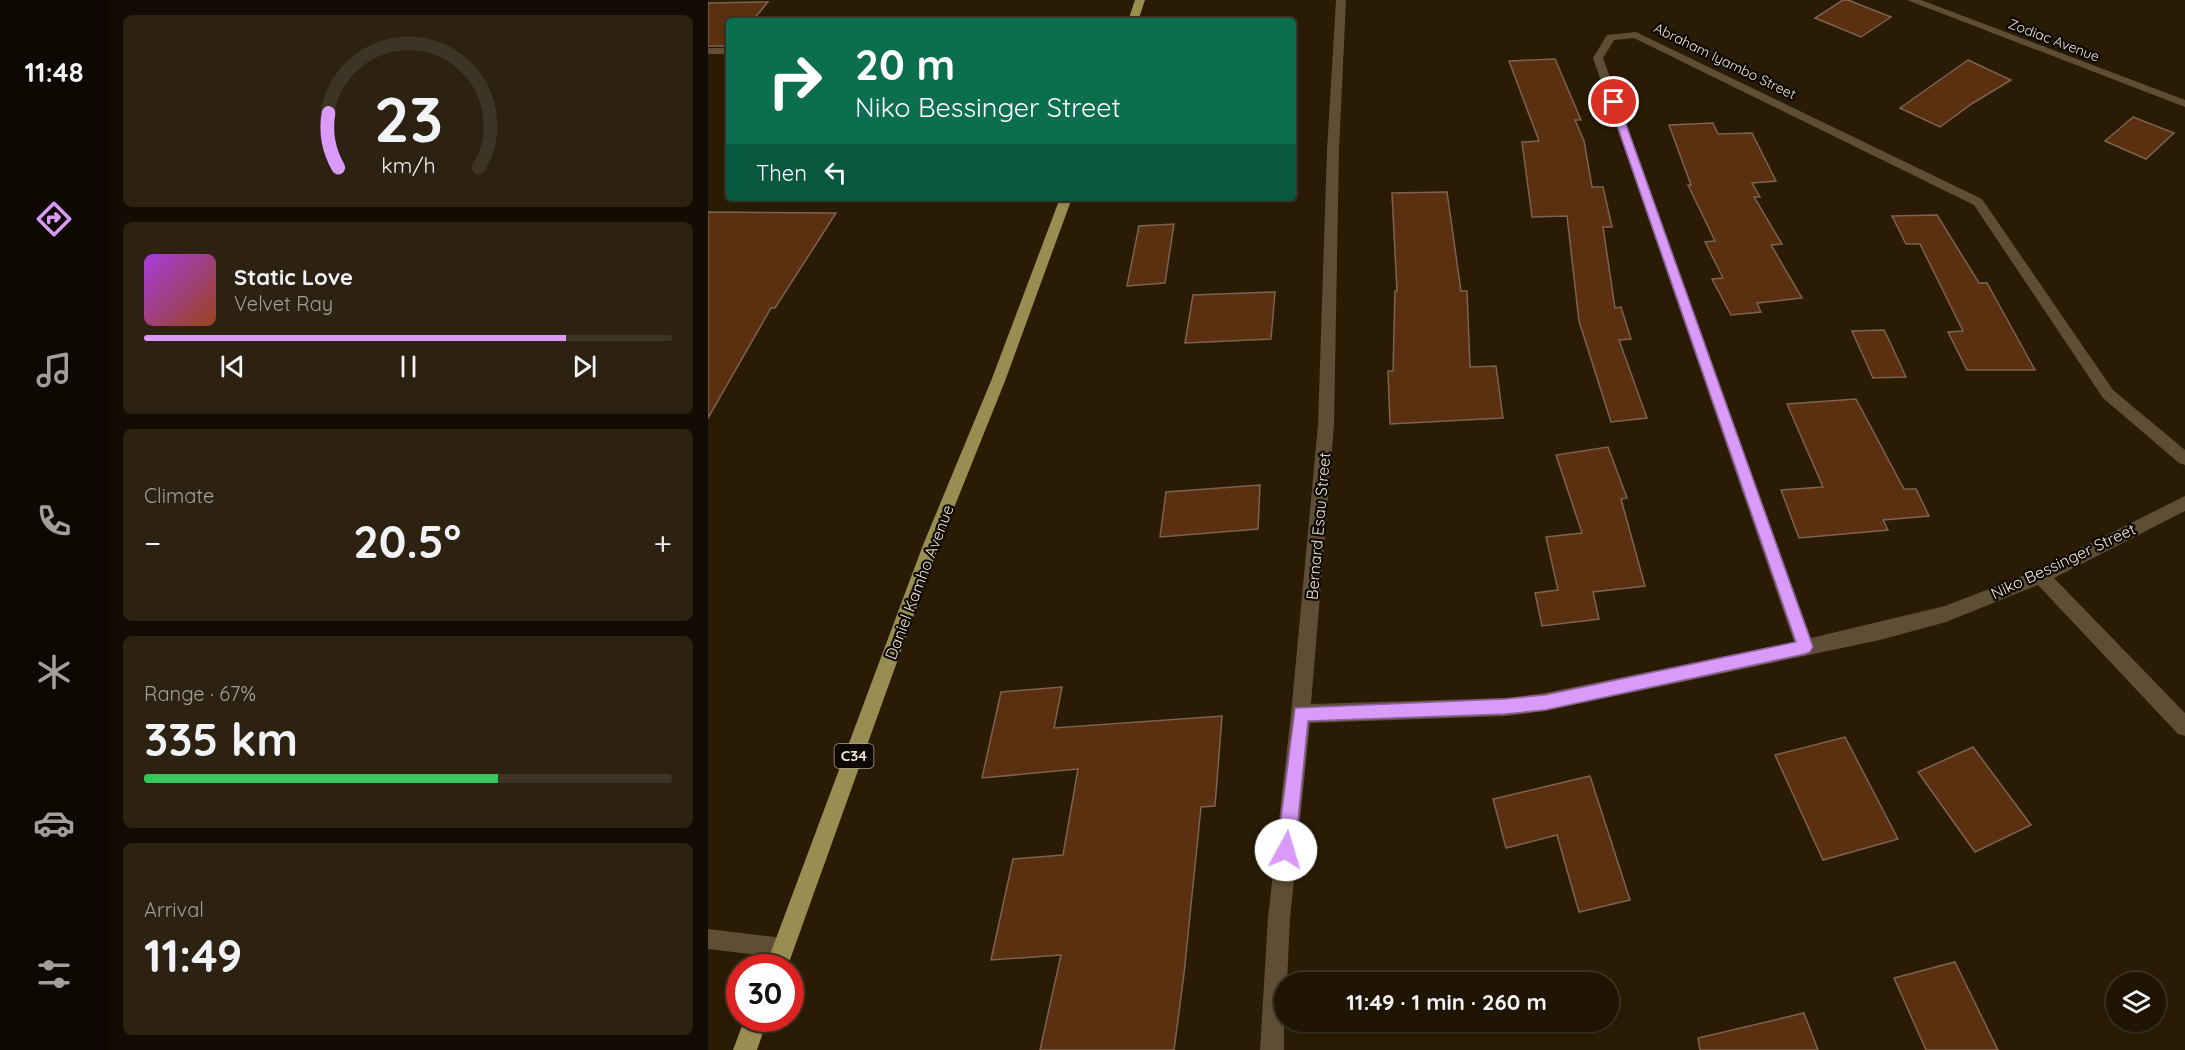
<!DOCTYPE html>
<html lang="en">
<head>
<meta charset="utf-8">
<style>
  :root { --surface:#201503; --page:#2d2212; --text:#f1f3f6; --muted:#a29f9a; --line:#3d3425; --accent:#d99af8 }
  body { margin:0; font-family:Quicksand,sans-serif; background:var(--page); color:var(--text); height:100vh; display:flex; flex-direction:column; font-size:22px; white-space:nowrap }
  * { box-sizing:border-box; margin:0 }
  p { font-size:20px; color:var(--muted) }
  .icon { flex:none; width:33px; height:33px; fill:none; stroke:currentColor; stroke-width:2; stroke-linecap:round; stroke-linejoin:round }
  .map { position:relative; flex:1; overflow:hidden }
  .details { display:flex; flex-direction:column; gap:15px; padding:15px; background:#120c02; width:600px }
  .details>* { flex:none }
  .guide { position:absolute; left:18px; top:18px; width:570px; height:183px; border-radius:6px; box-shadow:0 2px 4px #0004,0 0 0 2px var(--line); background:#0b6e4f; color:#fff; overflow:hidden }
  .tools { position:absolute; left:1398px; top:972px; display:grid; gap:12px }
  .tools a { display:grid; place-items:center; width:60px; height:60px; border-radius:50%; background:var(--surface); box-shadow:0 2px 4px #0004,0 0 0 2px var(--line); font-size:30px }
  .speed { position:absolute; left:18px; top:954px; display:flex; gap:12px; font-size:30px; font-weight:700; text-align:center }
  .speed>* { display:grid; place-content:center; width:78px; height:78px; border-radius:50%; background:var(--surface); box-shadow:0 2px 4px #0004,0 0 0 2px var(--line); line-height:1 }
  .speed .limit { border:9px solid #d22; background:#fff; color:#111 }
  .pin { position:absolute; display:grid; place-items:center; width:51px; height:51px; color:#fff; margin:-26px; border:3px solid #fff; border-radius:50%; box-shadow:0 2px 6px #0007 }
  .me { position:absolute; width:66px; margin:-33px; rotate:6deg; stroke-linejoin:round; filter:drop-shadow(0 0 4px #0008) }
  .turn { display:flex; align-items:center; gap:21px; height:126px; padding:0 30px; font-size:27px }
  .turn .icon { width:78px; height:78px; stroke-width:2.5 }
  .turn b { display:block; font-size:42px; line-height:51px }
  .then { display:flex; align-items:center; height:57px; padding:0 30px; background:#0003; gap:12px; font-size:22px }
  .big { font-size:45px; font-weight:700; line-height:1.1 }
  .details .widget { flex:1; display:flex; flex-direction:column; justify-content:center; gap:9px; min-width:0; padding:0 21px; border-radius:9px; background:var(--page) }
  .details .dial { align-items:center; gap:0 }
  .dial svg { height:156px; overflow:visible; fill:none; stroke:var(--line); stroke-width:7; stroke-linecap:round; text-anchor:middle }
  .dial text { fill:var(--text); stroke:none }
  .song { display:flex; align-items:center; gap:18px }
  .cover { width:72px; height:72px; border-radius:9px; background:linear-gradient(135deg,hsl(280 70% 55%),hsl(20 70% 35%)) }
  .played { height:6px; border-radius:3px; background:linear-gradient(90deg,var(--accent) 80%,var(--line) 80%) }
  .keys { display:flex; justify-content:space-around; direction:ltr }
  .heat { display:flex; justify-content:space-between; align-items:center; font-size:33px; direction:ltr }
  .charge { height:9px; border-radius:4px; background:linear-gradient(90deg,#34c759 67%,var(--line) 0) }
  .trip { position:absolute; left:566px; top:972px; width:345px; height:60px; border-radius:30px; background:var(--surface); box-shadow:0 2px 4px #0004,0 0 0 2px var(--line); font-weight:700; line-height:60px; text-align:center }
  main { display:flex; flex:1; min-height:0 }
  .dock { display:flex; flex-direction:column; width:108px; justify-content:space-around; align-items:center; background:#0d0801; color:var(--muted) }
  .dock .icon { width:42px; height:42px }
  .dock .active { color:var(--accent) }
  .dock b { font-size:27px; color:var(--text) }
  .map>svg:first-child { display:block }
</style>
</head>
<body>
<main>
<nav class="dock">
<b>11:48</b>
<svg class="icon active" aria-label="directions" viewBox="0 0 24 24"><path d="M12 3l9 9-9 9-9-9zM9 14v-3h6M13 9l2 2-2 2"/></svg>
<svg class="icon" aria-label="music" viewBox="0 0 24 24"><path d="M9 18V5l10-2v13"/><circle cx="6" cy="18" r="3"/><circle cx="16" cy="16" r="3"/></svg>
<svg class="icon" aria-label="phone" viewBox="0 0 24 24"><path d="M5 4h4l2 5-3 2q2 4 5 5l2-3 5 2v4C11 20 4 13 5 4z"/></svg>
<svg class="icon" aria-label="climate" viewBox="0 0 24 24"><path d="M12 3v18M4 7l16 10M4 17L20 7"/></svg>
<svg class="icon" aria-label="car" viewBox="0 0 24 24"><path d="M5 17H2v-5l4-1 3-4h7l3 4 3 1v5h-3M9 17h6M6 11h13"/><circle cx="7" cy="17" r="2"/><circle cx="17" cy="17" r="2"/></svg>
<svg class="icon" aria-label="filters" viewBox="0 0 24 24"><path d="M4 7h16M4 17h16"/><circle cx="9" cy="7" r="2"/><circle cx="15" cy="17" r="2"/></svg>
</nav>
<section class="details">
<div class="widget dial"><svg viewBox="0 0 100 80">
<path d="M14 69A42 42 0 1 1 86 69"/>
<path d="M14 69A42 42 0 0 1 9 41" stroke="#d99af8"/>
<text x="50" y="56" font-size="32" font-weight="700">23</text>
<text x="50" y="72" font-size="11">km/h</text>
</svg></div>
<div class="widget">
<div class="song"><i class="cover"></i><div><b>Static Love</b><p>Velvet Ray</p></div></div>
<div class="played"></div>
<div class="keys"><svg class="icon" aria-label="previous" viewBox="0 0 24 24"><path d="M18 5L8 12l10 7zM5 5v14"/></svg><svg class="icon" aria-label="pause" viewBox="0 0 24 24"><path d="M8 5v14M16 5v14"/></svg><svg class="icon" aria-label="next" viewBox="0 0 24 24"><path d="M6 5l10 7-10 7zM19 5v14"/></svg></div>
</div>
<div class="widget"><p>Climate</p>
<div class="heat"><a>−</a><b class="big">20.5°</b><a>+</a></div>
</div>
<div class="widget"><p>Range · 67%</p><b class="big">335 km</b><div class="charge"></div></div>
<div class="widget"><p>Arrival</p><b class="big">11:49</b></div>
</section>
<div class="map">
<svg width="1477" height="1050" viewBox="0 0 1477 1050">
  <rect width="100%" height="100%" fill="#2a1c04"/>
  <!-- building -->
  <g fill="#5a3011" stroke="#7d6251" stroke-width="1.5">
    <polygon points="1135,0 1140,0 1183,17 1153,37 1107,18"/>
    <polygon points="60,2 44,21 21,21 21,46 0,46 0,3"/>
    <polygon points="847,59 873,120 867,120 876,141 884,187 895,187 904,227 895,227 907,308 913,307 923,339 911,340 939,418 903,422 871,321 859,216 824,217 814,142 831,141 801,61"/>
    <polygon points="1260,60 1303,80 1265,103 1232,127 1192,108"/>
    <polygon points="1425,117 1466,133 1438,159 1397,141"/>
    <polygon points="1005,123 1010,134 1044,133 1068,181 1044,183 1052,197 1046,197 1074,244 1063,245 1094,298 1049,303 1053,312 1023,315 1004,279 1015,278 997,242 1007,241 980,185 983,185 961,125"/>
    <polygon points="739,192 753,291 759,291 762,367 788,366 795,418 682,424 680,371 685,371 687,291 689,291 684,193"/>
    <polygon points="0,212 128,213 67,308 63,308 0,418"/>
    <polygon points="1229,215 1271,283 1279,283 1327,370 1259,370 1240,332 1255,331 1212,244 1198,244 1184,216"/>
    <polygon points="466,224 457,283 419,286 431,226"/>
    <polygon points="567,292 563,339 477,343 485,295"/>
    <polygon points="1176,330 1181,340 1198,377 1165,378 1144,331"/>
    <polygon points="1148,399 1196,489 1208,489 1221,516 1175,520 1180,530 1091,538 1073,490 1115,487 1079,404"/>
    <polygon points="900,447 919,498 913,499 937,586 885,592 891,619 834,626 827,593 850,590 838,537 874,533 848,455"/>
    <polygon points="552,485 550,529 452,537 458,492"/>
    <polygon points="354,687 346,728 514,716 507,806 493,807 476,974 466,1050 332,1050 353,955 283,960 305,859 355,855 370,769 274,778 293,692"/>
    <polygon points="1137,737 1190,839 1115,860 1067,755"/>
    <polygon points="1265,747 1323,825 1267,852 1210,772"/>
    <polygon points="882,776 922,900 871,912 849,835 798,848 785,799"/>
    <polygon points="1247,962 1290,1050 1218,1050 1186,978"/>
    <polygon points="1096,1013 1110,1050 992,1050 990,1038"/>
  </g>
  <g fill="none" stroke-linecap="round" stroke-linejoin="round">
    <!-- service -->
    <polygon fill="#5d4e35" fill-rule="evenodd" points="0,929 75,938 82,941 85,948 82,955 75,958 0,949"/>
    <!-- minor -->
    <g fill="#5d4e35" fill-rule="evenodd">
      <polygon points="628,0 638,0 631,150 626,425 603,704 797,698 837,693 1086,642 885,58 899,35 928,32 1274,199 1405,390 1477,450 1477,465 1471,463 1395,398 1266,205 926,38 906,40 895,58 1103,638 1237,606 1327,571 1477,496 1477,511 1346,578 1477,713 1477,736 1470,734 1330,585 1238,622 1172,640 837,711 797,716 602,723 582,918 579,982 576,982 576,1050 552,1050 560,918 583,714 610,425 619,150"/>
      <polygon points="1199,0 1213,0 1477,100 1477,107"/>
      <rect x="0" y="48" width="21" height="6"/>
    </g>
    <!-- primary -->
    <g fill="#988e51" fill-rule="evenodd">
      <polygon points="427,0 437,0 430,21 420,21"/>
      <polygon points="352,198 364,198 297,381 231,545 79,968 57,968 215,545 283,381"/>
      <polygon points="37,1018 60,1018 49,1050 25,1050"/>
    </g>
  </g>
  <!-- route -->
  <polygon fill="#d99af8" stroke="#8d64a1" stroke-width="1.5" points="906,99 910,102 1105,647 1102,652 1097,654 837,710 797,714 600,721 587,850 584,856 578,859 572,856 569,850 587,708 797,699 837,695 1088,642 901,102"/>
  <g text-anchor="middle" stroke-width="4.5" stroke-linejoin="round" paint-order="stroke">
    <!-- far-street labels -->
    <g font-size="14" fill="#eee5d6" stroke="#0e0802">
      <text transform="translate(1346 40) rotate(21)" y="5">Zodiac Avenue</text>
      <text transform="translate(1017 61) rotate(26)" y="5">Abraham Iyambo Street</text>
    </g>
    <!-- shield labels -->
    <rect fill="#0e0802" stroke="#aba396" stroke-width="1.5" x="126.5" y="744" width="39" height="24" rx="4.5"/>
    <g font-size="15" font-weight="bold" fill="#eee5d6">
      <text x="146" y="761">C34</text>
    </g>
    <!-- street labels -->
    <g font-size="16" fill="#eee5d6" stroke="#0e0802">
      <text transform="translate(610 526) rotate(-85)" y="6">Bernard Esau Street</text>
      <text transform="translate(1355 561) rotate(-25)" y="6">Niko Bessinger Street</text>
      <text transform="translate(211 582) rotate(-69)" y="6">Daniel Kamho Avenue</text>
    </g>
  </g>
</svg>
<div class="tools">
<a><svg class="icon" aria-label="layers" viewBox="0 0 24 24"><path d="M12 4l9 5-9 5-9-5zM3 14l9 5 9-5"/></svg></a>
</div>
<div class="speed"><div class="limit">30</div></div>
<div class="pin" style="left:906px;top:102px;background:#d93025"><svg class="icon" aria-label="arrive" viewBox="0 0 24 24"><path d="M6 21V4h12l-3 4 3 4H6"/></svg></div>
<svg class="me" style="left:578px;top:850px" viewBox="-20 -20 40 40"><circle r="19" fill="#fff"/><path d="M0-13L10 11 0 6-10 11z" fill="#d99af8"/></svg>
<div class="trip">11:49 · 1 min · 260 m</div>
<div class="guide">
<div class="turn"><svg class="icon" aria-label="right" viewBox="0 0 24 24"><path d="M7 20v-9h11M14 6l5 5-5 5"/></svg><div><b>20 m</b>Niko Bessinger Street</div></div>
<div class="then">Then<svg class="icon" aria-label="left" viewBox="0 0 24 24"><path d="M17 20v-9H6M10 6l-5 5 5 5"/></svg></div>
</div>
</div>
</main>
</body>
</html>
